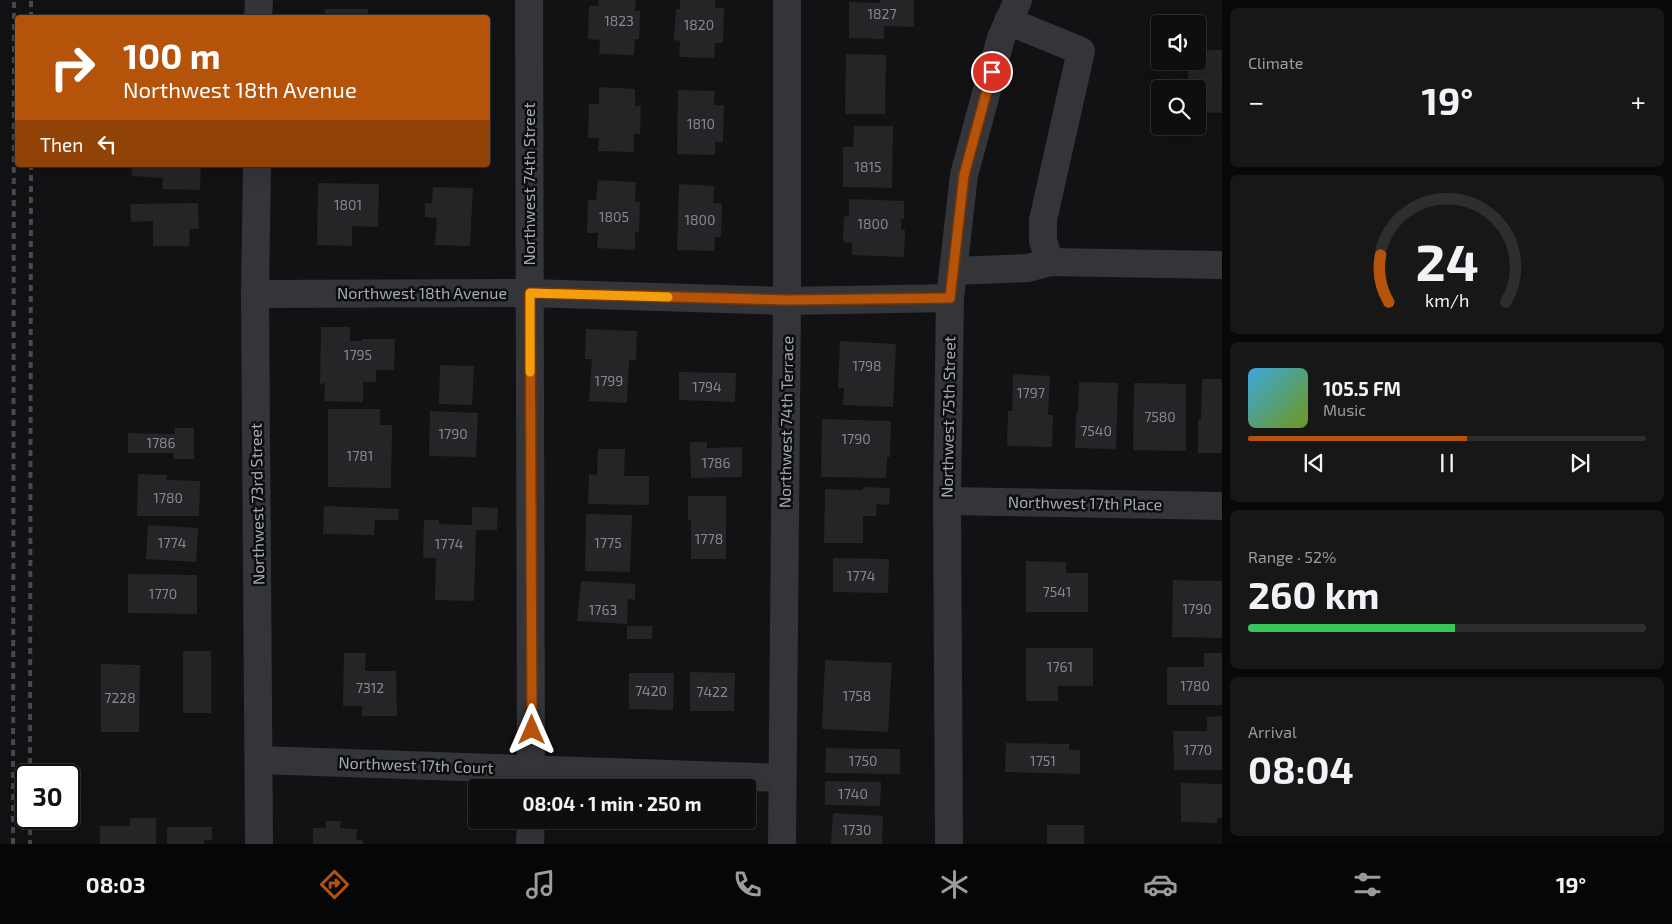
<!DOCTYPE html>
<html lang="en">
<head>
<meta charset="utf-8">
<style>
  :root { --surface:#0e0e0f; --page:#171718; --text:#f1f3f6; --muted:#9b9c9e; --line:#2e2e2f; --accent:#b45309 }
  body { margin:0; font-family:"Exo 2",sans-serif; background:var(--page); color:var(--text); height:100vh; display:flex; flex-direction:column; font-size:19px; white-space:nowrap }
  * { box-sizing:border-box; margin:0 }
  p { font-size:16px; color:var(--muted) }
  .icon { flex:none; width:28px; height:28px; fill:none; stroke:currentColor; stroke-width:2; stroke-linecap:round; stroke-linejoin:round }
  .map { position:relative; flex:1; overflow:hidden }
  .details { display:flex; flex-direction:column; gap:8px; padding:8px; background:#080808; width:450px }
  .details>* { flex:none }
  .hud { position:absolute; left:15px; top:15px; width:475px; height:152px; border-radius:5px; box-shadow:0 5px 20px #0002,0 0 0 1px var(--line); background:#b45309; color:#fff; overflow:hidden }
  .buttons { position:absolute; left:1151px; top:15px; display:grid; gap:10px }
  .buttons a { display:grid; place-items:center; width:55px; height:55px; border-radius:5px; background:var(--surface); box-shadow:0 5px 20px #0002,0 0 0 1px var(--line); font-size:25px }
  .speed { position:absolute; left:15px; top:764px; display:flex; gap:10px; font-size:25px; font-weight:700; text-align:center }
  .speed>* { display:grid; place-content:center; width:65px; height:65px; border-radius:50%; background:var(--surface); box-shadow:0 5px 20px #0002,0 0 0 1px var(--line); line-height:1 }
  .speed .limit { border:2px solid #111; border-radius:8px; background:#fff; color:#111 }
  .pin { position:absolute; display:grid; place-items:center; width:42px; height:42px; color:#fff; margin:-21px; border:2px solid #fff; border-radius:50%; box-shadow:0 1px 5px #0007 }
  .me { position:absolute; width:55px; margin:-28px; rotate:0deg; stroke-linejoin:round; filter:drop-shadow(0 0 4px #0008) }
  .turn { display:flex; align-items:center; gap:18px; height:105px; padding:0 25px; font-size:22px }
  .turn .icon { width:65px; height:65px; stroke-width:2.5 }
  .turn b { display:block; font-size:35px; line-height:42px }
  .then { display:flex; align-items:center; height:48px; padding:0 25px; background:#0003; gap:10px; font-size:19px }
  .big { font-size:38px; font-weight:700; line-height:1.1 }
  .details .widget { flex:1; display:flex; flex-direction:column; justify-content:center; gap:8px; min-width:0; padding:0 18px; border-radius:8px; background:var(--page) }
  .details .dial { align-items:center; gap:0 }
  .dial svg { height:130px; overflow:visible; fill:none; stroke:var(--line); stroke-width:7; stroke-linecap:round; text-anchor:middle }
  .dial text { fill:var(--text); stroke:none }
  .song { display:flex; align-items:center; gap:15px }
  .cover { width:60px; height:60px; border-radius:8px; background:linear-gradient(135deg,hsl(200 70% 55%),hsl(80 70% 35%)) }
  .played { height:5px; border-radius:2px; background:linear-gradient(90deg,var(--accent) 55%,var(--line) 55%) }
  .keys { display:flex; justify-content:space-around; direction:ltr }
  .heat { display:flex; justify-content:space-between; align-items:center; font-size:28px; direction:ltr }
  .charge { height:8px; border-radius:4px; background:linear-gradient(90deg,#34c759 52%,var(--line) 0) }
  .trip { position:absolute; left:468px; top:779px; width:288px; height:50px; border-radius:5px; background:var(--surface); box-shadow:0 5px 20px #0002,0 0 0 1px var(--line); font-weight:700; line-height:50px; text-align:center }
  .tabs { display:flex; height:80px; justify-content:space-around; align-items:center; background:#060606; color:var(--muted) }
  .tabs .icon { width:35px; height:35px }
  .tabs .current { color:var(--accent) }
  .tabs b { font-size:22px; color:var(--text) }
  main { display:flex; flex:1; min-height:0 }
  .map>svg:first-child { display:block }
</style>
</head>
<body>
<main>
<div class="map">
<svg width="1222" height="844" viewBox="0 0 1222 844">
  <rect width="100%" height="100%" fill="#121214"/>
  <!-- building -->
  <g fill="#252528">
    <polygon points="599,0 636,0 635,11 640,11 639,39 635,39 634,55 599,54 600,40 588,39 589,6 598,6"/>
    <polygon points="680,0 715,0 715,8 724,8 723,43 715,43 714,58 679,57 680,41 674,40 676,9 680,9"/>
    <polygon points="880,0 914,0 914,27 884,26 884,39 849,38 849,2 880,3"/>
    <rect x="325" y="9" width="43" height="9"/>
    <polygon points="149,14 199,15 199,18 149,18"/>
    <polygon points="1198,50 1222,50 1222,113 1198,112 1198,89 1188,89 1188,61 1198,61"/>
    <polygon points="846,54 886,55 885,114 845,114"/>
    <polygon points="599,87 635,89 635,106 641,106 640,134 634,134 634,152 598,151 599,138 588,138 589,104 599,104"/>
    <polygon points="678,90 715,91 714,105 724,105 723,142 715,142 715,155 677,154"/>
    <polygon points="854,126 893,126 892,188 843,187 843,147 853,147"/>
    <polygon points="132,165 201,165 200,190 162,189 163,178 132,176"/>
    <polygon points="428,165 467,165 467,168 428,167"/>
    <polygon points="598,180 636,182 635,202 640,202 639,233 635,232 635,250 597,248 598,233 587,233 588,200 596,200"/>
    <polygon points="318,183 379,184 378,227 352,226 352,246 317,245"/>
    <polygon points="679,184 714,186 713,203 722,204 721,237 715,237 714,251 677,250"/>
    <polygon points="433,187 473,188 470,246 435,245 437,218 425,217 425,203 432,203"/>
    <polygon points="849,199 904,201 904,219 901,219 901,230 905,230 904,257 852,255 852,243 843,242 844,216 849,217"/>
    <polygon points="198,203 199,229 190,229 189,246 153,246 153,221 131,222 130,204"/>
    <polygon points="321,327 350,327 350,341 362,341 362,339 395,339 394,370 376,370 376,382 363,382 363,402 324,401 325,383 320,384"/>
    <polygon points="586,329 637,331 636,360 629,360 627,403 589,401 592,359 585,359"/>
    <polygon points="840,341 896,344 893,407 843,405 844,388 838,388"/>
    <polygon points="440,365 474,366 472,405 439,404"/>
    <polygon points="679,372 736,373 735,402 679,400"/>
    <polygon points="1013,374 1050,376 1048,415 1053,415 1052,447 1007,446 1008,411 1012,411"/>
    <polygon points="1202,379 1222,379 1222,453 1198,453 1198,420 1201,420"/>
    <polygon points="1079,382 1118,383 1116,449 1075,448 1076,413 1078,413"/>
    <polygon points="1134,383 1186,384 1186,451 1133,450"/>
    <polygon points="328,409 380,409 380,425 392,425 391,488 328,487"/>
    <polygon points="430,411 478,413 476,457 429,456"/>
    <polygon points="822,419 891,421 890,457 887,457 886,478 821,477"/>
    <polygon points="174,428 194,428 194,459 174,459 174,453 128,453 128,433 175,434"/>
    <polygon points="690,442 707,442 707,448 742,447 742,477 691,478"/>
    <polygon points="598,449 625,449 624,476 649,476 649,505 588,504 589,474 597,475"/>
    <polygon points="138,474 167,475 166,480 200,481 199,516 137,516"/>
    <polygon points="863,487 890,488 889,505 877,504 876,516 863,516 863,543 824,543 825,489 863,490"/>
    <polygon points="688,496 726,496 726,559 691,559 691,520 688,520"/>
    <polygon points="324,506 399,509 398,520 375,520 374,535 323,534"/>
    <polygon points="472,507 498,508 497,530 476,530 474,601 435,600 436,558 423,558 424,520 439,520 439,524 472,525"/>
    <polygon points="586,514 632,515 630,572 585,571"/>
    <polygon points="148,525 198,528 196,562 146,559"/>
    <polygon points="833,558 889,559 888,593 833,592"/>
    <polygon points="1026,561 1066,562 1066,573 1088,573 1088,612 1026,612"/>
    <polygon points="128,574 197,575 197,614 128,613"/>
    <polygon points="1173,580 1222,581 1222,638 1172,637"/>
    <polygon points="581,581 635,584 635,600 628,599 627,624 577,621"/>
    <polygon points="627,626 653,626 652,639 627,639"/>
    <polygon points="1026,648 1093,648 1093,686 1058,686 1058,701 1026,701"/>
    <rect x="183" y="651" width="28" height="62"/>
    <polygon points="344,653 366,653 365,671 396,671 397,716 362,716 362,706 343,706"/>
    <polygon points="1204,653 1222,653 1222,705 1167,705 1167,667 1204,667"/>
    <polygon points="825,660 892,663 888,732 822,729"/>
    <polygon points="101,664 140,665 139,732 101,732"/>
    <polygon points="690,672 735,673 734,711 690,711"/>
    <polygon points="629,673 674,673 673,710 629,709"/>
    <polygon points="1222,716 1222,770 1174,770 1173,731 1207,731 1207,717"/>
    <polygon points="1006,743 1069,744 1069,750 1080,750 1080,774 1005,772"/>
    <polygon points="826,748 900,749 900,774 825,773"/>
    <polygon points="825,781 881,782 880,806 825,805"/>
    <polygon points="1181,783 1222,784 1222,818 1217,818 1217,823 1181,822"/>
    <polygon points="833,813 883,816 882,844 831,844"/>
    <polygon points="130,818 156,818 156,844 100,844 100,826 130,826"/>
    <polygon points="326,821 341,821 340,828 357,829 356,840 363,840 363,844 313,844 313,828 326,828"/>
    <rect x="1047" y="825" width="37" height="19"/>
    <polygon points="167,827 212,827 212,840 204,840 204,844 167,844"/>
  </g>
  <g fill="none" stroke-linecap="round" stroke-linejoin="round">
    <!-- minor -->
    <g stroke="#333538" stroke-width="28">
      <polyline points="529,0 531,788"/>
      <polyline points="258,18 259,0"/>
      <polyline points="1008,21 1081,51 1043,220 1043,241 1050,262"/>
      <polyline points="257,165 255,294 259,844"/>
      <polyline points="953,271 1028,268 1050,262 1222,265"/>
      <polyline points="255,294 529,293 787,301 950,298"/>
      <polyline points="947,501 1222,506"/>
      <polyline points="260,760 782,778"/>
      <polyline points="530,844 531,820"/>
      <polyline points="782,844 787,301 787,0"/>
      <polyline points="949,844 947,501 950,298 964,175 1001,38 1018,0"/>
    </g>
    <!-- rail -->
    <g stroke="#46494d" stroke-width="4" stroke-dasharray="6 5" stroke-linecap="butt">
      <polyline points="31,18 31,0"/>
      <polyline points="30,775 31,165"/>
      <polyline points="30,818 30,844"/>
      <polyline points="13,844 14,0"/>
    </g>
  </g>
  <g fill="none" stroke-linecap="round" stroke-linejoin="round">
    <defs>
      <polyline id="route" points="532,730 530,293 787,300 950,298 964,175 992,72"/>
    </defs>
    <!-- route casing -->
    <use href="#route" stroke="#753606" stroke-width="12"/>
    <!-- route -->
    <use href="#route" stroke="#b45309" stroke-width="9"/>
    <!-- slow -->
    <polyline stroke="#f59e0b" stroke-width="9" points="530,372 530,293 668,297"/>
  </g>
  <g text-anchor="middle" stroke-width="5" stroke-linejoin="round" paint-order="stroke">
    <!-- number labels -->
    <g font-size="14" fill="#848990">
      <text x="882" y="19">1827</text>
      <text x="619" y="26">1823</text>
      <text x="699" y="30">1820</text>
      <text x="701" y="129">1810</text>
      <text x="868" y="172">1815</text>
      <text x="348" y="210">1801</text>
      <text x="614" y="222">1805</text>
      <text x="700" y="225">1800</text>
      <text x="873" y="229">1800</text>
      <text x="358" y="360">1795</text>
      <text x="867" y="371">1798</text>
      <text x="609" y="386">1799</text>
      <text x="707" y="392">1794</text>
      <text x="1031" y="398">1797</text>
      <text x="1160" y="422">7580</text>
      <text x="1096" y="436">7540</text>
      <text x="453" y="439">1790</text>
      <text x="856" y="444">1790</text>
      <text x="161" y="448">1786</text>
      <text x="360" y="461">1781</text>
      <text x="716" y="468">1786</text>
      <text x="168" y="503">1780</text>
      <text x="709" y="544">1778</text>
      <text x="172" y="548">1774</text>
      <text x="608" y="548">1775</text>
      <text x="449" y="549">1774</text>
      <text x="861" y="581">1774</text>
      <text x="1057" y="597">7541</text>
      <text x="163" y="599">1770</text>
      <text x="1197" y="614">1790</text>
      <text x="603" y="615">1763</text>
      <text x="1060" y="672">1761</text>
      <text x="1195" y="691">1780</text>
      <text x="370" y="693">7312</text>
      <text x="651" y="696">7420</text>
      <text x="712" y="697">7422</text>
      <text x="857" y="701">1758</text>
      <text x="120" y="703">7228</text>
      <text x="1198" y="755">1770</text>
      <text x="863" y="766">1750</text>
      <text x="1043" y="766">1751</text>
      <text x="853" y="799">1740</text>
      <text x="857" y="835">1730</text>
    </g>
    <!-- street labels -->
    <g font-size="16" fill="#a4abb3" stroke="#0d0d0e">
      <text transform="translate(529 184) rotate(-90)" y="6">Northwest 74th Street</text>
      <text x="422" y="299">Northwest 18th Avenue</text>
      <text transform="translate(948 417) rotate(-89)" y="6">Northwest 75th Street</text>
      <text transform="translate(786 422) rotate(-89)" y="6">Northwest 74th Terrace</text>
      <text transform="translate(1085 503) rotate(1)" y="6">Northwest 17th Place</text>
      <text transform="translate(257 504) rotate(-91)" y="6">Northwest 73rd Street</text>
      <text transform="translate(416 765) rotate(2)" y="6">Northwest 17th Court</text>
    </g>
  </g>
</svg>
<div class="buttons">
<a><svg class="icon" aria-label="sound" viewBox="0 0 24 24"><path d="M4 9h4l5-4v14l-5-4H4zM17 9q2 3 0 6"/></svg></a>
<a><svg class="icon" aria-label="search" viewBox="0 0 24 24"><circle cx="10" cy="10" r="6"/><path d="M15 15l6 6"/></svg></a>
</div>
<div class="speed"><div class="limit">30</div></div>
<div class="pin" style="left:992px;top:72px;background:#d93025"><svg class="icon" aria-label="arrive" viewBox="0 0 24 24"><path d="M6 21V4h12l-3 4 3 4H6"/></svg></div>
<svg class="me" style="left:532px;top:730px" viewBox="-20 -20 40 40"><path d="M0-17L14 15 0 8-14 15z" fill="#b45309" stroke="#fff" stroke-width="4"/></svg>
<div class="trip">08:04 · 1 min · 250 m</div>
<div class="hud">
<div class="turn"><svg class="icon" aria-label="right" viewBox="0 0 24 24"><path d="M7 20v-9h11M14 6l5 5-5 5"/></svg><div><b>100 m</b>Northwest 18th Avenue</div></div>
<div class="then">Then<svg class="icon" aria-label="left" viewBox="0 0 24 24"><path d="M17 20v-9H6M10 6l-5 5 5 5"/></svg></div>
</div>
</div>
<section class="details">
<div class="widget"><p>Climate</p>
<div class="heat"><a>−</a><b class="big">19°</b><a>+</a></div>
</div>
<div class="widget dial"><svg viewBox="0 0 100 80">
<path d="M14 69A42 42 0 1 1 86 69"/>
<path d="M14 69A42 42 0 0 1 9 40" stroke="#b45309"/>
<text x="50" y="56" font-size="32" font-weight="700">24</text>
<text x="50" y="72" font-size="11">km/h</text>
</svg></div>
<div class="widget">
<div class="song"><i class="cover"></i><div><b>105.5 FM</b><p>Music</p></div></div>
<div class="played"></div>
<div class="keys"><svg class="icon" aria-label="previous" viewBox="0 0 24 24"><path d="M18 5L8 12l10 7zM5 5v14"/></svg><svg class="icon" aria-label="pause" viewBox="0 0 24 24"><path d="M8 5v14M16 5v14"/></svg><svg class="icon" aria-label="next" viewBox="0 0 24 24"><path d="M6 5l10 7-10 7zM19 5v14"/></svg></div>
</div>
<div class="widget"><p>Range · 52%</p><b class="big">260 km</b><div class="charge"></div></div>
<div class="widget"><p>Arrival</p><b class="big">08:04</b></div>
</section>
</main>
<nav class="tabs">
<b>08:03</b>
<svg class="icon current" aria-label="directions" viewBox="0 0 24 24"><path d="M12 3l9 9-9 9-9-9zM9 14v-3h6M13 9l2 2-2 2"/></svg>
<svg class="icon" aria-label="music" viewBox="0 0 24 24"><path d="M9 18V5l10-2v13"/><circle cx="6" cy="18" r="3"/><circle cx="16" cy="16" r="3"/></svg>
<svg class="icon" aria-label="phone" viewBox="0 0 24 24"><path d="M5 4h4l2 5-3 2q2 4 5 5l2-3 5 2v4C11 20 4 13 5 4z"/></svg>
<svg class="icon" aria-label="climate" viewBox="0 0 24 24"><path d="M12 3v18M4 7l16 10M4 17L20 7"/></svg>
<svg class="icon" aria-label="car" viewBox="0 0 24 24"><path d="M5 17H2v-5l4-1 3-4h7l3 4 3 1v5h-3M9 17h6M6 11h13"/><circle cx="7" cy="17" r="2"/><circle cx="17" cy="17" r="2"/></svg>
<svg class="icon" aria-label="filters" viewBox="0 0 24 24"><path d="M4 7h16M4 17h16"/><circle cx="9" cy="7" r="2"/><circle cx="15" cy="17" r="2"/></svg>
<b>19°</b>
</nav>
</body>
</html>
